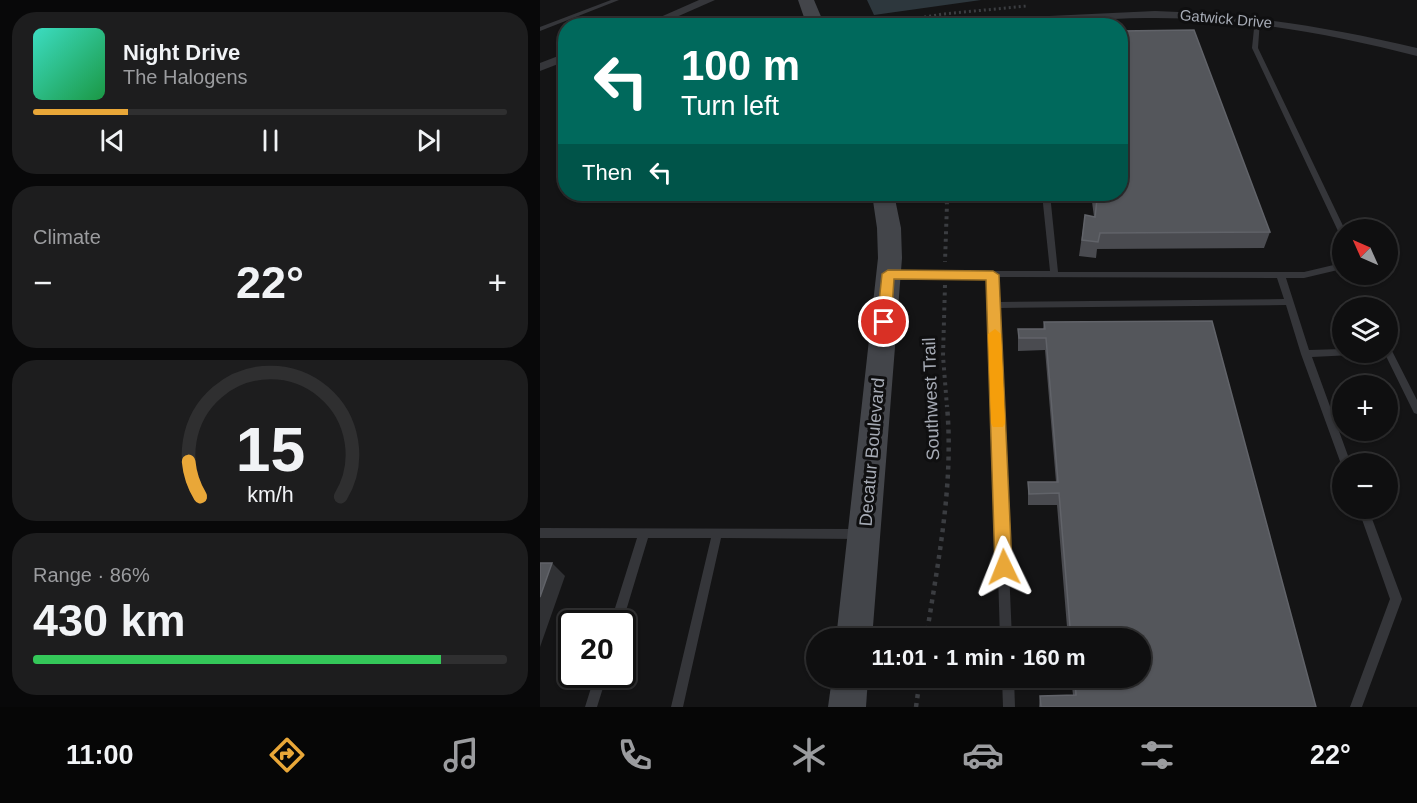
<!DOCTYPE html>
<html lang="en">
<head>
<meta charset="utf-8">
<style>
  :root { --surface:#0f0f10; --page:#1d1d1e; --text:#f1f3f6; --muted:#9b9c9f; --line:#2f2f30; --accent:#e9a738 }
  body { margin:0; font-family:Arial,sans-serif; background:var(--page); color:var(--text); height:100vh; display:flex; flex-direction:column; font-size:22px; white-space:nowrap }
  * { box-sizing:border-box; margin:0 }
  p { font-size:20px; color:var(--muted) }
  .icon { flex:none; width:33px; height:33px; fill:none; stroke:currentColor; stroke-width:2; stroke-linecap:round; stroke-linejoin:round }
  .map { position:relative; flex:1; overflow:hidden }
  .details { display:flex; flex-direction:column; gap:12px; padding:12px; background:#080809; width:540px }
  .details>* { flex:none }
  .banner { position:absolute; left:18px; top:18px; width:570px; height:183px; border-radius:24px; box-shadow:0 2px 4px #0004,0 0 0 2px var(--line); background:#00695c; color:#fff; overflow:hidden }
  .needle { width:39px; rotate:315deg }
  .fabs { position:absolute; left:792px; top:219px; display:grid; gap:12px }
  .fabs a { display:grid; place-items:center; width:66px; height:66px; border-radius:50%; background:var(--surface); box-shadow:0 2px 4px #0004,0 0 0 2px var(--line); font-size:30px }
  .speed { position:absolute; left:18px; top:610px; display:flex; gap:12px; font-size:30px; font-weight:700; text-align:center }
  .speed>* { display:grid; place-content:center; width:78px; height:78px; border-radius:50%; background:var(--surface); box-shadow:0 2px 4px #0004,0 0 0 2px var(--line); line-height:1 }
  .speed .limit { border:3px solid #111; border-radius:9px; background:#fff; color:#111 }
  .pin { position:absolute; display:grid; place-items:center; width:51px; height:51px; color:#fff; margin:-26px; border:3px solid #fff; border-radius:50%; box-shadow:0 2px 6px #0007 }
  .me { position:absolute; width:66px; margin:-33px; rotate:358deg; stroke-linejoin:round; filter:drop-shadow(0 0 4px #0008) }
  .turn { display:flex; align-items:center; gap:21px; height:126px; padding:0 24px; font-size:27px }
  .turn .icon { width:78px; height:78px; stroke-width:2.5 }
  .turn b { display:block; font-size:42px; line-height:51px }
  .then { display:flex; align-items:center; height:57px; padding:0 24px; background:#0003; gap:12px; font-size:22px }
  .big { font-size:45px; font-weight:600; line-height:1.1 }
  .details .card { flex:1; display:flex; flex-direction:column; justify-content:center; gap:9px; min-width:0; padding:0 21px; border-radius:24px; background:var(--page) }
  .details .dial { align-items:center; gap:0 }
  .dial svg { height:156px; overflow:visible; fill:none; stroke:var(--line); stroke-width:7; stroke-linecap:round; text-anchor:middle }
  .dial text { fill:var(--text); stroke:none }
  .song { display:flex; align-items:center; gap:18px }
  .cover { width:72px; height:72px; border-radius:9px; background:linear-gradient(135deg,hsl(170 70% 55%),hsl(140 70% 35%)) }
  .played { height:6px; border-radius:3px; background:linear-gradient(90deg,var(--accent) 20%,var(--line) 20%) }
  .keys { display:flex; justify-content:space-around; direction:ltr }
  .heat { display:flex; justify-content:space-between; align-items:center; font-size:33px; direction:ltr }
  .charge { height:9px; border-radius:4px; background:linear-gradient(90deg,#34c759 86%,var(--line) 0) }
  .trip { position:absolute; left:266px; top:628px; width:345px; height:60px; border-radius:30px; background:var(--surface); box-shadow:0 2px 4px #0004,0 0 0 2px var(--line); font-weight:600; line-height:60px; text-align:center }
  .dock { display:flex; height:96px; justify-content:space-around; align-items:center; background:#060606; color:var(--muted) }
  .dock .icon { width:42px; height:42px }
  .dock .selected { color:var(--accent) }
  .dock b { font-size:27px; color:var(--text) }
  main { display:flex; flex:1; min-height:0 }
  .map>svg:first-child { display:block }
</style>
</head>
<body>
<main>
<section class="details">
<div class="card">
<div class="song"><i class="cover"></i><div><b>Night Drive</b><p>The Halogens</p></div></div>
<div class="played"></div>
<div class="keys"><svg class="icon" aria-label="previous" viewBox="0 0 24 24"><path d="M18 5L8 12l10 7zM5 5v14"/></svg><svg class="icon" aria-label="pause" viewBox="0 0 24 24"><path d="M8 5v14M16 5v14"/></svg><svg class="icon" aria-label="next" viewBox="0 0 24 24"><path d="M6 5l10 7-10 7zM19 5v14"/></svg></div>
</div>
<div class="card"><p>Climate</p>
<div class="heat"><a>−</a><b class="big">22°</b><a>+</a></div>
</div>
<div class="card dial"><svg viewBox="0 0 100 80">
<path d="M14 69A42 42 0 1 1 86 69"/>
<path d="M14 69A42 42 0 0 1 8 51" stroke="#e9a738"/>
<text x="50" y="56" font-size="32" font-weight="700">15</text>
<text x="50" y="72" font-size="11">km/h</text>
</svg></div>
<div class="card"><p>Range · 86%</p><b class="big">430 km</b><div class="charge"></div></div>
</section>
<div class="map">
<svg width="877" height="707" viewBox="0 0 877 707">
  <rect width="100%" height="100%" fill="#141415"/>
  <!-- water -->
  <polygon fill="#2d373d" points="327,0 441,0 334,15"/>
  <g fill="none" stroke-linecap="round" stroke-linejoin="round">
    <!-- path-far2 -->
    <polyline stroke="#3b3d41" stroke-width="3" stroke-dasharray="2 3" stroke-linecap="butt" points="330,26 403,14 487,6"/>
    <!-- path-far1 -->
    <g stroke="#3b3d41" stroke-width="4" stroke-dasharray="3 4.5" stroke-linecap="butt">
      <polyline points="405,194 407,204 405,262"/>
      <polyline points="405,285 403,356 407,407"/>
    </g>
    <!-- path -->
    <g stroke="#3b3d41" stroke-width="4.5" stroke-dasharray="4 5" stroke-linecap="butt">
      <path d="M386 639C398 561 414 484 407 406"/>
      <polyline points="376,707 380,678"/>
    </g>
    <!-- lane -->
    <g fill="#35363a" fill-rule="evenodd">
      <polygon points="71,0 79,0 0,31 0,27"/>
      <polygon points="715,19 720,20 718,48 805,230 802,230 802,233 798,231 712,48"/>
      <path d="M502 194H510L518 272H764L802 263V269L764 278H746L769 350 802 349V352H816L812 355 772 357 811 464H802V467L801 464 761 354 746 305 458 308 472 639H460L449 277H351L347 274 351 271H510ZM457 277 737 278 744 299 458 302Z"/>
      <polygon points="848,348 851,349 877,400 877,414 874,413 844,352 848,352"/>
      <polygon points="818,508 828,508 862,599 822,707 810,707 850,599"/>
      <polygon points="0,528 319,529 323,531 324,534 323,537 319,539 181,538 143,707 131,707 171,538 108,538 82,624 70,624 97,538 0,538"/>
      <polygon points="55,675 67,675 57,707 45,707"/>
      <polygon points="462,678 474,678 475,707 463,707"/>
    </g>
    <!-- street -->
    <g fill="#35363a" fill-rule="evenodd">
      <polygon points="159,0 175,0 116,26 100,26"/>
      <path d="M615 11C705 14 790 27 877 48V56C791 34 704 18 615 18 560 17 505 26 451 26L456 23 509 16Z"/>
      <polygon points="26,53 26,61 0,71 0,63"/>
    </g>
    <!-- secondary -->
    <g fill="#43454a" fill-rule="evenodd">
      <polygon points="258,0 274,0 285,26 267,26"/>
      <polygon points="332,194 354,194 361,228 362,258 332,639 296,639 338,258 337,228"/>
      <polygon points="292,678 328,678 326,707 288,707"/>
    </g>
  </g>
  <!-- wall -->
  <g fill="#4a4b50">
    <polygon points="551,194 580,194 730,232 724,248 557,249 556,258 539,256 545,215 554,217"/>
    <polygon points="504,322 776,707 499,707 500,696 533,695 531,678 600,678 600,639 528,639 517,505 488,505 488,482 516,482 505,350 478,351 478,329 503,329"/>
  </g>
  <!-- shaded-wall -->
  <polygon fill="#303134" points="12,563 25,576 0,647 0,597"/>
  <!-- building -->
  <g fill="#54565b" stroke="#616369" stroke-width="1.5">
    <polygon points="654,30 730,232 560,233 558,242 542,240 545,215 555,217 557,199 556,194 580,194 580,31"/>
    <polygon points="672,321 776,707 501,707 500,696 536,695 535,678 600,678 600,639 531,639 519,493 489,494 488,482 518,482 506,338 479,338 478,329 505,329 504,322"/>
    <polygon points="0,563 12,563 0,597"/>
  </g>
  <!-- route -->
  <polygon fill="#e9a738" stroke="#976d24" stroke-width="1.5" points="348,270 453,271 459,275 472,567 470,573 464,575 458,573 455,567 446,280 354,279 351,322 344,327 337,322 342,274"/>
  <!-- slow -->
  <polygon fill="#f59e0b" points="455,329 461,334 465,423 463,427 453,427 451,423 448,334"/>
  <g text-anchor="middle" stroke-width="6" stroke-linejoin="round" paint-order="stroke">
    <!-- far-street labels -->
    <g font-size="15" fill="#a6abb5" stroke="#0f0f10">
      <text transform="translate(686 19) rotate(5)" y="5">Gatwick Drive</text>
    </g>
    <!-- street labels -->
    <g font-size="18" fill="#a6abb5" stroke="#0f0f10">
      <text transform="translate(391 399) rotate(-92)" y="6">Southwest Trail</text>
      <text transform="translate(332 452) rotate(-85)" y="6">Decatur Boulevard</text>
    </g>
  </g>
</svg>
<div class="fabs">
<a><svg class="needle" viewBox="-14 -14 28 28"><path d="M0-13l5 13h-10z" fill="#e53935"/><path d="M0 13l5-13h-10z" fill="#9b9c9f"/></svg></a>
<a><svg class="icon" aria-label="layers" viewBox="0 0 24 24"><path d="M12 4l9 5-9 5-9-5zM3 14l9 5 9-5"/></svg></a>
<a>+</a>
<a>−</a>
</div>
<div class="speed"><div class="limit">20</div></div>
<div class="pin" style="left:344px;top:322px;background:#d93025"><svg class="icon" aria-label="arrive" viewBox="0 0 24 24"><path d="M6 21V4h12l-3 4 3 4H6"/></svg></div>
<svg class="me" style="left:464px;top:567px" viewBox="-20 -20 40 40"><path d="M0-17L14 15 0 8-14 15z" fill="#e9a738" stroke="#fff" stroke-width="4"/></svg>
<div class="trip">11:01 · 1 min · 160 m</div>
<div class="banner">
<div class="turn"><svg class="icon" aria-label="left" viewBox="0 0 24 24"><path d="M17 20v-9H6M10 6l-5 5 5 5"/></svg><div><b>100 m</b>Turn left</div></div>
<div class="then">Then<svg class="icon" aria-label="left" viewBox="0 0 24 24"><path d="M17 20v-9H6M10 6l-5 5 5 5"/></svg></div>
</div>
</div>
</main>
<nav class="dock">
<b>11:00</b>
<svg class="icon selected" aria-label="directions" viewBox="0 0 24 24"><path d="M12 3l9 9-9 9-9-9zM9 14v-3h6M13 9l2 2-2 2"/></svg>
<svg class="icon" aria-label="music" viewBox="0 0 24 24"><path d="M9 18V5l10-2v13"/><circle cx="6" cy="18" r="3"/><circle cx="16" cy="16" r="3"/></svg>
<svg class="icon" aria-label="phone" viewBox="0 0 24 24"><path d="M5 4h4l2 5-3 2q2 4 5 5l2-3 5 2v4C11 20 4 13 5 4z"/></svg>
<svg class="icon" aria-label="climate" viewBox="0 0 24 24"><path d="M12 3v18M4 7l16 10M4 17L20 7"/></svg>
<svg class="icon" aria-label="car" viewBox="0 0 24 24"><path d="M5 17H2v-5l4-1 3-4h7l3 4 3 1v5h-3M9 17h6M6 11h13"/><circle cx="7" cy="17" r="2"/><circle cx="17" cy="17" r="2"/></svg>
<svg class="icon" aria-label="filters" viewBox="0 0 24 24"><path d="M4 7h16M4 17h16"/><circle cx="9" cy="7" r="2"/><circle cx="15" cy="17" r="2"/></svg>
<b>22°</b>
</nav>
</body>
</html>
